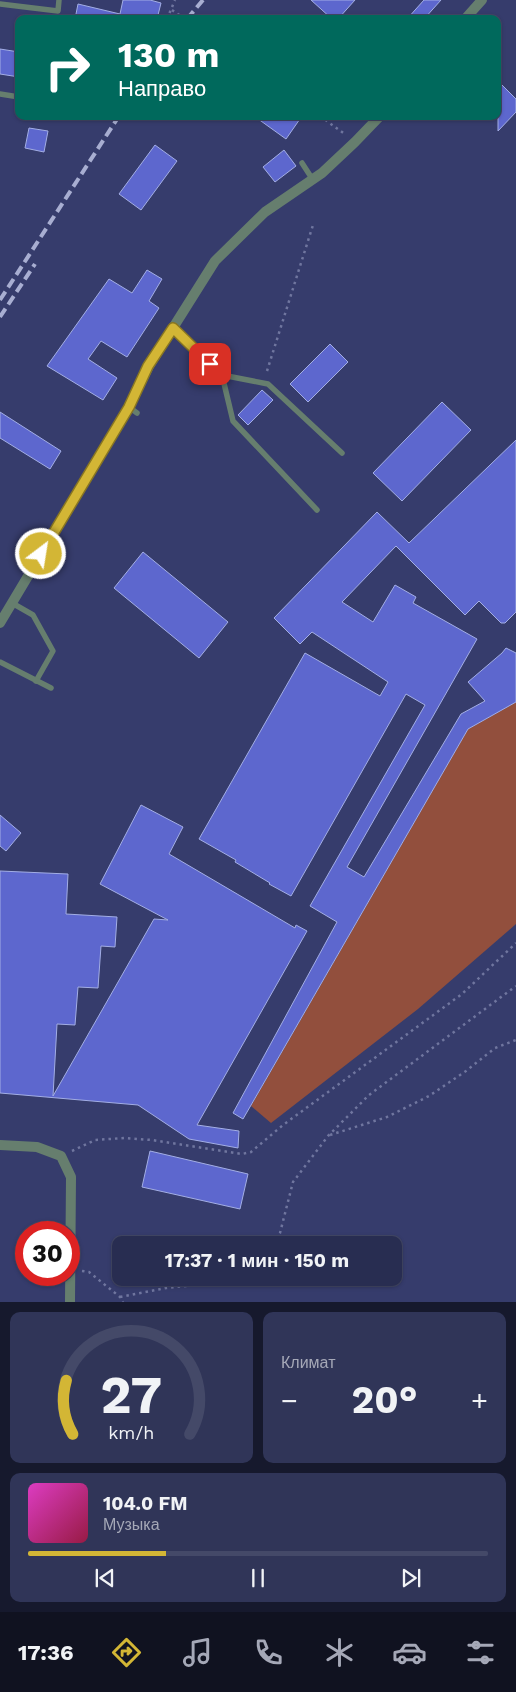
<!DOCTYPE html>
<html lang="ru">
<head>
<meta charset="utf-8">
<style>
  :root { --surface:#282d51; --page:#303558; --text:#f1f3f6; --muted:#a5a8b7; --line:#444968; --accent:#d3b635 }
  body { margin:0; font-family:"Work Sans",sans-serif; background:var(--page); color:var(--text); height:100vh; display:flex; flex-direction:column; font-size:19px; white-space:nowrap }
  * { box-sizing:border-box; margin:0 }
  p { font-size:16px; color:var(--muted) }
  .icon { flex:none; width:28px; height:28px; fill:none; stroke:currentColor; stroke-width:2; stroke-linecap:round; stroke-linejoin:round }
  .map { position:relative; height:1302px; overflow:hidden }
  .drawer { display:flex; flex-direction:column; gap:10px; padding:10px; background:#16192d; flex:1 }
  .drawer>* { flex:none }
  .hud { position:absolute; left:15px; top:15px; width:486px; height:105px; border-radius:10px; box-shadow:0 1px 4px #0004,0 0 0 1px var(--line); background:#00695c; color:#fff; overflow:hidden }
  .speed { position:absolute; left:15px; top:1221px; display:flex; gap:10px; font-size:25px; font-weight:700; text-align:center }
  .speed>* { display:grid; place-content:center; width:65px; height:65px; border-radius:50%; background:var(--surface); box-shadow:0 1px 4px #0004,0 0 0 1px var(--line); line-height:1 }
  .speed .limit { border:8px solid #d22; background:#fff; color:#111 }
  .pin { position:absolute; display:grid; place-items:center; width:42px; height:42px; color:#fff; margin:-21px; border-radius:10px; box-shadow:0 2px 8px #0006 }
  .me { position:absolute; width:55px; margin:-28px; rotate:31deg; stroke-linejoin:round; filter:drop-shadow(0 0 4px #0008) }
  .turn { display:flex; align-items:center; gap:18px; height:105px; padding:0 20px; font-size:22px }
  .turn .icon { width:65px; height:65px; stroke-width:2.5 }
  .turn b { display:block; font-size:35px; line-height:42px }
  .big { font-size:38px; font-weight:700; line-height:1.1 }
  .drawer .tile { flex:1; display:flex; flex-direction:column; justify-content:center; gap:8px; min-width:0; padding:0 18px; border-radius:10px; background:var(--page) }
  .drawer .dial { align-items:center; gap:0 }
  .dial svg { height:130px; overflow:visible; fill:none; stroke:var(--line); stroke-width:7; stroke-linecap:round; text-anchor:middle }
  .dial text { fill:var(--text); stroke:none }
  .song { display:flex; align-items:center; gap:15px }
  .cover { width:60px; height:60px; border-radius:8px; background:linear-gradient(135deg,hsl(310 70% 55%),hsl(340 70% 35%)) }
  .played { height:5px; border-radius:2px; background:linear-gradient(90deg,var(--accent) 30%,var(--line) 30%) }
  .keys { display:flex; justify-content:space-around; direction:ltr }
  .heat { display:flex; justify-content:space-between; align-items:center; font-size:28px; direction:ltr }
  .drawer .tiles { flex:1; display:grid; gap:10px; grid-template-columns:1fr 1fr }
  .tile:last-child { grid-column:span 2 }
  .trip { position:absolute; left:112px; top:1236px; width:290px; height:50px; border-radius:10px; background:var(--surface); box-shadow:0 1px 4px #0004,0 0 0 1px var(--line); font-weight:700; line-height:50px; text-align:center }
  .dock { display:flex; height:80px; justify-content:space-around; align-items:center; background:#101220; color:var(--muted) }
  .dock .icon { width:35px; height:35px }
  .dock .current { color:var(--accent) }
  .dock b { font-size:22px; color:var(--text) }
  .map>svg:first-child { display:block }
</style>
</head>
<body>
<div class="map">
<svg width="516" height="1302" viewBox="0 0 516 1302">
  <rect width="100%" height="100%" fill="#363c6c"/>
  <!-- green -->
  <polygon fill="#924f3d" points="516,702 516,924 418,1009 271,1123 251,1106 468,729"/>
  <!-- building -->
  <g fill="#5d67ce" stroke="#a3aee5">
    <polygon points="123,0 150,0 161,3 157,19 75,19 78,4 120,14"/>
    <polygon points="311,0 355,0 338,19 332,19"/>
    <polygon points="424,0 441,0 424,19 407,19"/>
    <polygon points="0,49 19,52 19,77 0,74"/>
    <polygon points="498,81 516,99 516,112 498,131"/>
    <polygon points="254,116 302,116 286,139"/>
    <polygon points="29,128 48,131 44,152 25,148"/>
    <polygon points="155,145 177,161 141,210 119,194"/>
    <polygon points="284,150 296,166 275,182 263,167"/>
    <polygon points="147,270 162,279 149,301 159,308 127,357 101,341 88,359 117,378 103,400 47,366 109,279 132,293"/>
    <polygon points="330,344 348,362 308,402 290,384"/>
    <polygon points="262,390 273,400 248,425 238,415"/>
    <polygon points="442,402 471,430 402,501 373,473"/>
    <polygon points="0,412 61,451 50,469 0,438"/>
    <polygon points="516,440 516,612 505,623 501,623 479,601 465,615 396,546 342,602 373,622 395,585 416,597 413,603 477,639 347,867 364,877 461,714 485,701 468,682 502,653 506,648 516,653 516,702 468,729 243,1119 233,1113 337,922 310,906 425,705 406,694 291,896 269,884 270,883 235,862 236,860 199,839 305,653 380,696 388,682 312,632 300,644 274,618 377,512 409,543"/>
    <polygon points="143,552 228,622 199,658 114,588"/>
    <polygon points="141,805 183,827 169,854 295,928 296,925 307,931 197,1125 239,1131 238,1148 189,1139 138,1105 0,1093 0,871 68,874 66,914 117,917 115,947 101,946 98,988 78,987 75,1025 57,1024 53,1096 154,919 168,920 100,884"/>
    <polygon points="0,815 21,833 6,851 0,846"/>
    <polygon points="150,1151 248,1174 240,1209 142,1187"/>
  </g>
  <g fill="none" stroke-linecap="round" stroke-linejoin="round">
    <!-- path -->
    <g stroke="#70769f" stroke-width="2.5" stroke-dasharray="2.5 4" stroke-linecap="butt">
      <polyline points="172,10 185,19"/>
      <polyline points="167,19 175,0"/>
      <polyline points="320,116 346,135"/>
      <polyline points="267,371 313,225"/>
      <polyline points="330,1135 387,1117 429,1096 466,1071 495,1048 516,1040"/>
      <polyline points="72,1151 95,1140 124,1138 152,1140 242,1154 251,1152 283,1125 462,994 516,943"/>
      <polyline points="274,1245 280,1233 293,1182 328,1136 369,1095 516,986"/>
      <polyline points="82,1271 89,1272 120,1297 123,1302"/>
      <polyline points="120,1297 166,1288 196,1285 226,1285 248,1278"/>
    </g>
    <!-- lane -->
    <g stroke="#667e6e" stroke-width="5.5">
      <polyline points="0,4 58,11 59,0"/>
      <polyline points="0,94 19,97"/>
      <polyline points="302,163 313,180"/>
      <polyline points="173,328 222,375 233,421 317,510"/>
      <polyline points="222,375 268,384 342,453"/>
      <polyline points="129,407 137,413"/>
      <polyline points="12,603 33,615 53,651 36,681"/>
      <polyline points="0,662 51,688"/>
    </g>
    <!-- street -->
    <g stroke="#667e6e" stroke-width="10">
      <polyline points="465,19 482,0"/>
      <polyline points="0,623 129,407 149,366 215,261 265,212 322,173 355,142 380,116"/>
      <polyline points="0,1145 37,1147 61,1156 71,1177 70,1302"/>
    </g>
    <!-- rail -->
    <g stroke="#a8aed1" stroke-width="4" stroke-dasharray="10 5" stroke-linecap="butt">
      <polyline points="187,19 203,0"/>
      <polyline points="0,300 119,116"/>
      <polyline points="0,317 35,264"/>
    </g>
  </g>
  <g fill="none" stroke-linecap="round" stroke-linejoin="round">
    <defs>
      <polyline id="route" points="41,554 129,407 148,366 173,328 210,364"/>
    </defs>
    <!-- route casing -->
    <use href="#route" stroke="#897622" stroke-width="12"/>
    <!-- route -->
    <use href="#route" stroke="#d3b635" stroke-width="9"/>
  </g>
</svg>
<div class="speed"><div class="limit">30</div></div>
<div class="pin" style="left:210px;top:364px;background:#d93025"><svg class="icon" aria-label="arrive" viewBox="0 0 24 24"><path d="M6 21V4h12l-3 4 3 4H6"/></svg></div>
<svg class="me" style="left:41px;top:554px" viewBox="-20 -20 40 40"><circle r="17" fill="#d3b635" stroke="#fff" stroke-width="3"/><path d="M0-11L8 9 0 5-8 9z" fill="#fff"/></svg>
<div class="trip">17:37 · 1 мин · 150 m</div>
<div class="hud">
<div class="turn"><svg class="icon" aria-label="right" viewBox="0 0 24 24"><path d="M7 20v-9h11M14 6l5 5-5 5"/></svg><div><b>130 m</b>Направо</div></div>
</div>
</div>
<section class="drawer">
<div class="tiles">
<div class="tile dial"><svg viewBox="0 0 100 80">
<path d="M14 69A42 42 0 1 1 86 69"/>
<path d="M14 69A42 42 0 0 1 10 36" stroke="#d3b635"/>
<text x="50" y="56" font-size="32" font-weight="700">27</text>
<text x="50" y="72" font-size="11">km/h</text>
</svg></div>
<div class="tile"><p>Климат</p>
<div class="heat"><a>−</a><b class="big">20°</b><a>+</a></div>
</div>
<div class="tile">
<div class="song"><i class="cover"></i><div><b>104.0 FM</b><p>Музыка</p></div></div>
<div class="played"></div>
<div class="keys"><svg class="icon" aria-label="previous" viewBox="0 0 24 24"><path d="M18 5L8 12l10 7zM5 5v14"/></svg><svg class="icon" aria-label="pause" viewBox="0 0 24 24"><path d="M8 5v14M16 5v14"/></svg><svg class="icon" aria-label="next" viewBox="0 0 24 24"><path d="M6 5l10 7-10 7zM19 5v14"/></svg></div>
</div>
</div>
</section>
<nav class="dock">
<b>17:36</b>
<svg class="icon current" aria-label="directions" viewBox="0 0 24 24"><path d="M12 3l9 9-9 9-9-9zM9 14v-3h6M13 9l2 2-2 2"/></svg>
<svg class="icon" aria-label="music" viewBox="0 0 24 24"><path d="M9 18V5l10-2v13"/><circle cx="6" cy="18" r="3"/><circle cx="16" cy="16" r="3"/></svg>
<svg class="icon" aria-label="phone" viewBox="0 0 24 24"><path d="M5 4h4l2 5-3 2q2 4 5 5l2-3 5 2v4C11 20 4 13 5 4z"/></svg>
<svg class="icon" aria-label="climate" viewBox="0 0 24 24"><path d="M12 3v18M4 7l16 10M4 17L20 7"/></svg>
<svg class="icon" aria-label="car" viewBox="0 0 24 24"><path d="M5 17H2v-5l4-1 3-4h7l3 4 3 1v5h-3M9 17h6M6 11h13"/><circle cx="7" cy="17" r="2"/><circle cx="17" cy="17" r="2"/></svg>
<svg class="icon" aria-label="filters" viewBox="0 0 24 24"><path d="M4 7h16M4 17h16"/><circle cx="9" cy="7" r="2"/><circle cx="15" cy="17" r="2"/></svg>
</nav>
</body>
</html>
